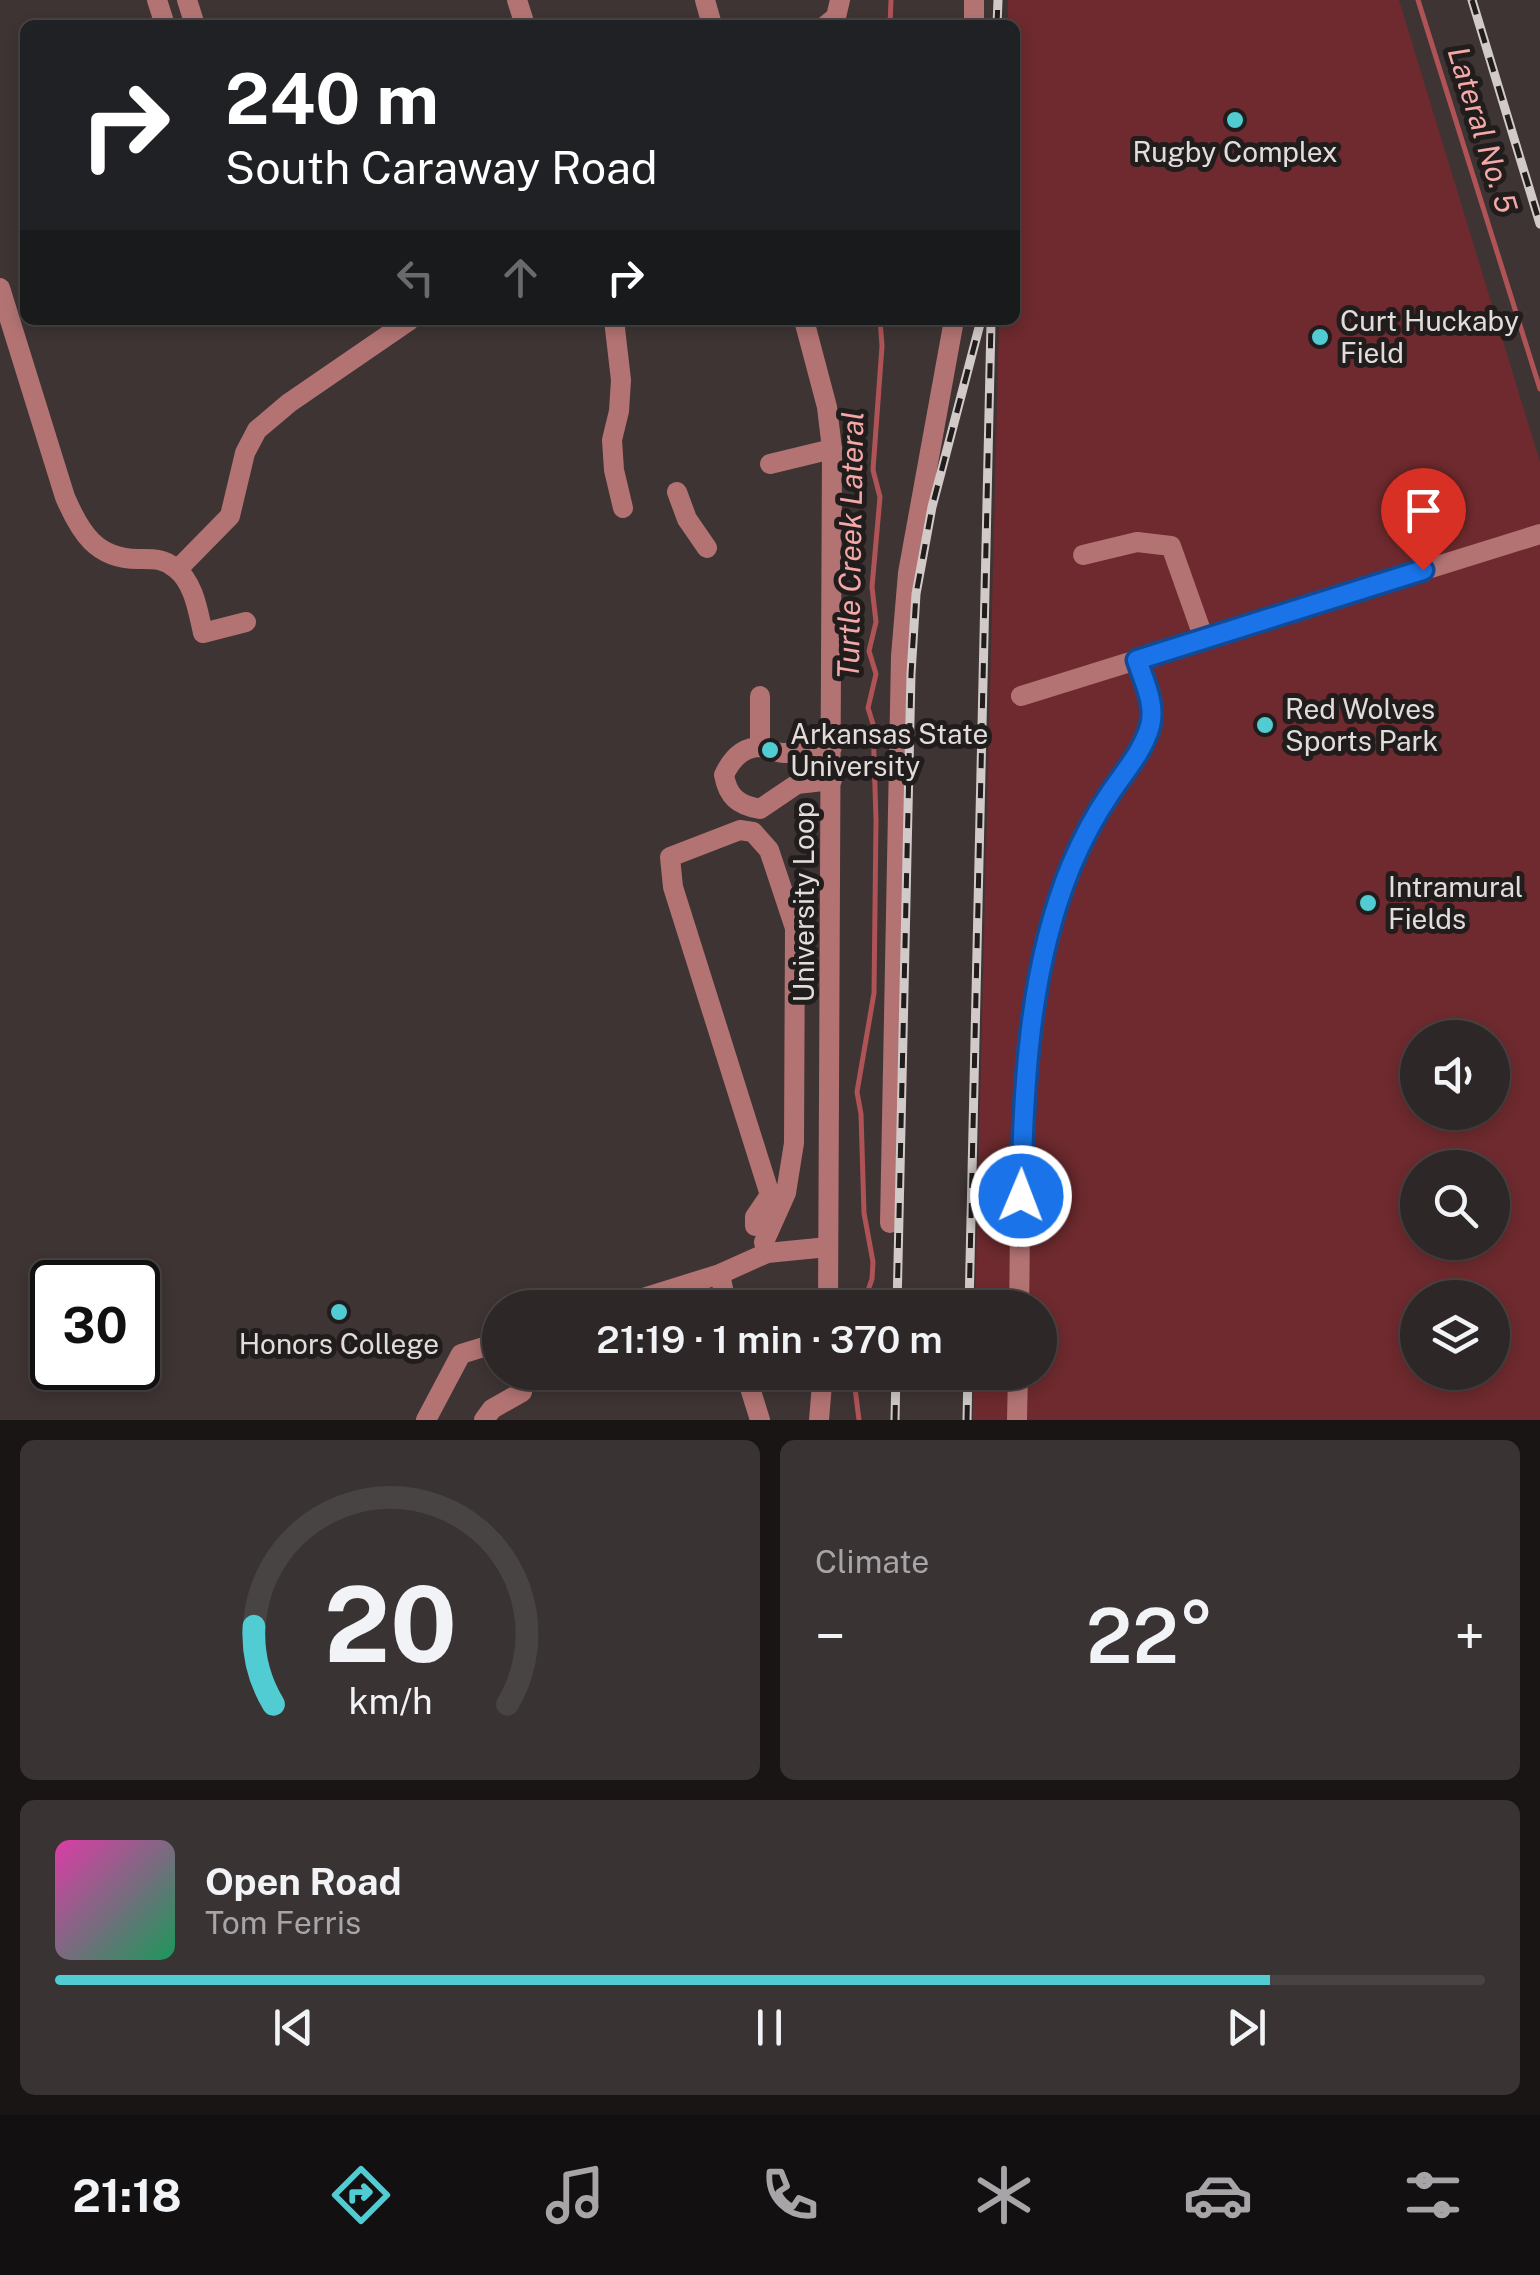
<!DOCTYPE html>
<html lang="en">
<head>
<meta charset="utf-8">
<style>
  :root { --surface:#2e2727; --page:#3a3333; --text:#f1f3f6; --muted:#a7a5a7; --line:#494444; --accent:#51ccd2 }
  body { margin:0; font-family:"Public Sans",sans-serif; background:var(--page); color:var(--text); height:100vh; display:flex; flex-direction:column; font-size:38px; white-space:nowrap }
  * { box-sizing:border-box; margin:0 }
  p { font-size:32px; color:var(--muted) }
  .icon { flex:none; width:55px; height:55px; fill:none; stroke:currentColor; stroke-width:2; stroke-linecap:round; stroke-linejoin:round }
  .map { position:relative; height:1420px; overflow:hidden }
  .side { display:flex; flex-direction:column; gap:20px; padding:20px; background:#191515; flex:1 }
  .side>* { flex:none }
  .banner { position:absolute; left:20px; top:20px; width:1000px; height:305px; border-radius:15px; box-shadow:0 5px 15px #0003,0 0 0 2px var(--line); background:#202124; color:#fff; overflow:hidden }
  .tools { position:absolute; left:1400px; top:1020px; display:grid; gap:20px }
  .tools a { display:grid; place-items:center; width:110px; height:110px; border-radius:50%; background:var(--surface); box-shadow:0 5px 15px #0003,0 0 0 2px var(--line); font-size:50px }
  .speed { position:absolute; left:30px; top:1260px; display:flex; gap:20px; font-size:50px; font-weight:700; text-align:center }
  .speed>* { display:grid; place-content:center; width:130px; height:130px; border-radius:50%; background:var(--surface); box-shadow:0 5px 15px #0003,0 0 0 2px var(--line); line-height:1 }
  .speed .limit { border:5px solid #111; border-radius:15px; background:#fff; color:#111 }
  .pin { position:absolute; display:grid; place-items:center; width:85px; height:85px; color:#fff; margin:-102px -42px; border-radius:50% 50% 50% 0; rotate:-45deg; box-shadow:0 0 10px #0007 }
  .pin .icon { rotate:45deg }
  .me { position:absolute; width:110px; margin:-55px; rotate:1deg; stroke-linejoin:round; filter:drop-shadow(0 0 8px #0008) }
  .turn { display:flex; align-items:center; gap:35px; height:210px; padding:0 40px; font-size:45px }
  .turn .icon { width:130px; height:130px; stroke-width:2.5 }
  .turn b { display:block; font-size:70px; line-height:85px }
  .lanes { display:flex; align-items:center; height:95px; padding:0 40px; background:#0003; justify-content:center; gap:50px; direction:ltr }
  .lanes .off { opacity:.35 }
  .big { font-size:75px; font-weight:600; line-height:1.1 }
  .side .widget { flex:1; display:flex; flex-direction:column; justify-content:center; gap:15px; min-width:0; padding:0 35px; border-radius:15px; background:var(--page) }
  .side .dial { align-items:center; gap:0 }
  .dial svg { height:260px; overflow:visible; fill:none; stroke:var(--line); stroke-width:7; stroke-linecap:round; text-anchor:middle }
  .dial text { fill:var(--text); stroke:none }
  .song { display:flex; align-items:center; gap:30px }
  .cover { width:120px; height:120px; border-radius:15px; background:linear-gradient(135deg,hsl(320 70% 55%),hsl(150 70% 35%)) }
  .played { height:10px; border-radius:5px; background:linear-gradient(90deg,var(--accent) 85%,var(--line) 85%) }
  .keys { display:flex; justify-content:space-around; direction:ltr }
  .heat { display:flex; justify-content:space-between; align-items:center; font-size:55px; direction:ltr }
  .side .tiles { flex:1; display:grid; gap:20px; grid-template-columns:1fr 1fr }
  .widget:last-child { grid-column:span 2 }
  .trip { position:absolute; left:482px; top:1290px; width:575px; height:100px; border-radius:50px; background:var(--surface); box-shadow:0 5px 15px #0003,0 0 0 2px var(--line); font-weight:600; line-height:100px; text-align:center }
  .tab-bar { display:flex; height:160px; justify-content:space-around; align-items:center; background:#121010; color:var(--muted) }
  .tab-bar .icon { width:70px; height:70px }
  .tab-bar .current { color:var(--accent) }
  .tab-bar b { font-size:45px; color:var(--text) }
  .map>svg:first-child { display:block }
</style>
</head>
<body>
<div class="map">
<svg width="1540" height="1420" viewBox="0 0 1540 1420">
  <rect width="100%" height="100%" fill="#3e3434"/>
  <!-- green -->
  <path fill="#6e2a2e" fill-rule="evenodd" d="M1008 0H1399L1540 462V1420H973V1373L1040 1372V1308L975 1307 999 320H1015V25H1008ZM1418 1038H1492V1112H1418ZM1418 1168H1492V1242H1418ZM1418 1298H1492V1372H1418Z"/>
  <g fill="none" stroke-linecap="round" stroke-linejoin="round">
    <!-- stream -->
    <g stroke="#b05357" stroke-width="5">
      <polyline points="1418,0 1540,389"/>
      <polyline points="890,25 891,0"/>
      <polyline points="862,1308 872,1279 873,1262 864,1213 861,1114 857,1092 874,993 876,820 873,724 868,708 876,674 869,651 876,622 872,587 880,497 873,470 882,346 880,320"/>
      <polyline points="853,1372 859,1420"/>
    </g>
    <!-- minor -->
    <g stroke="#b37373" stroke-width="20">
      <polyline points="157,0 165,25"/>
      <polyline points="187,0 195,25"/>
      <polyline points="517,0 525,25"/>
      <polyline points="705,0 712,25"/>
      <polyline points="826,25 836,17 840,0"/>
      <polyline points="974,25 974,0"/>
      <path d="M0 288 65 497C80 532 96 559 138 559 152 559 163 558 175 568 194 582 198 611 203 633L246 622"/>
      <polyline points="614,320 621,380 619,411 612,440 614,470 623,508"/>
      <polyline points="804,320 827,407 832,449 828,1308"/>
      <polyline points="770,464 832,449"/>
      <polyline points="677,492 687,519 707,548"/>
      <polyline points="1083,555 1137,542 1171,546 1204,639"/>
      <polyline points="178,569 230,516 245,453 257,430 289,403 410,320"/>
      <polyline points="1021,696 1540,534"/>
      <polyline points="760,747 760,696"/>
      <path d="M832 780 797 784 760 809C738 805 728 797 724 775 731 760 742 747 760 747 768 748 776 753 784 753 800 753 815 747 832 747"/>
      <polyline points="890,1223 901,656 908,573 954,320"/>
      <polyline points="755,1226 755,1217 770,1195"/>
      <polyline points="767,1253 764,1242 786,1193 794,1143 795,928 769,850 753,832 740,830 670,857 673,887 770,1195 780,1202"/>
      <polyline points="720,1274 727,1308"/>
      <polyline points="611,1308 720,1274 767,1253 828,1247"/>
      <path d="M1019 1308C1022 1172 1013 1030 1059 900 1067 877 1076 852 1088 830 1105 798 1154 748 1152 711 1151 694 1142 676 1137 660"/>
      <polyline points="745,1372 760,1420"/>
      <polyline points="426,1420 461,1354 500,1342"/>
      <polyline points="484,1420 492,1409 522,1392"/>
      <polyline points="819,1420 823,1372"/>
      <polyline points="1017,1420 1018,1372"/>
    </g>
    <defs>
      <g id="rail">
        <polyline points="1472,0 1540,224"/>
        <polyline points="997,25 998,0"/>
        <polyline points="897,1308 911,674 916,594 932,507 981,320"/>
        <polyline points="969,1308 991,323"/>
        <polyline points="895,1420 896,1372"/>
        <polyline points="967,1420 968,1372"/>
      </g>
    </defs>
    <!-- rail casing -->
    <use href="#rail" stroke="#d1cac9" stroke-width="9"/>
    <!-- rail -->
    <use href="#rail" stroke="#211d1d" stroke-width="5" stroke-dasharray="15" stroke-linecap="butt"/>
  </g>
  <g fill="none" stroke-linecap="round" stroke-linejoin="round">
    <defs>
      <path id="route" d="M1021 1196C1024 1085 1028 971 1071 866 1082 840 1095 815 1111 792 1125 771 1143 751 1150 726 1156 705 1144 681 1137 660L1423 570"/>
    </defs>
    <!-- route casing -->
    <use href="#route" stroke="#114b97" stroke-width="25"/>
    <!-- route -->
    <use href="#route" stroke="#1a73e8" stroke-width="18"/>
  </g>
  <!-- markers -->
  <g fill="#51ccd2" stroke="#211d1d" stroke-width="4">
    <circle cx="1235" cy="120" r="10"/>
    <circle cx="1320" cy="337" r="10"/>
    <circle cx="1265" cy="725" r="10"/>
    <circle cx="770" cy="750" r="10"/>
    <circle cx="1368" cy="903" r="10"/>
    <circle cx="339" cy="1312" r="10"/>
  </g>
  <g text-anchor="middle" stroke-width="10" stroke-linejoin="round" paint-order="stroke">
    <!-- poi labels -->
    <g font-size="28" fill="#e2dcdb" stroke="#211d1d" text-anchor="start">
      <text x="1235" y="162" text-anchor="middle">Rugby Complex</text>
      <text x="1340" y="331">Curt Huckaby<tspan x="1340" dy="32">Field</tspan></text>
      <text x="1285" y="719">Red Wolves<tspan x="1285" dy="32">Sports Park</tspan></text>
      <text x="790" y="744">Arkansas State<tspan x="790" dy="32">University</tspan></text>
      <text x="1388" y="897">Intramural<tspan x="1388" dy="32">Fields</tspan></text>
      <text x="339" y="1354" text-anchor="middle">Honors College</text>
    </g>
    <!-- street labels -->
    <g font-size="28" fill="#e2dcdb" stroke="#211d1d">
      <text transform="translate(804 902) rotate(-90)" y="10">University Loop</text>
    </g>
    <!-- water labels -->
    <g font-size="30" font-style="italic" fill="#f5a8a8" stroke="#211d1d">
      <text transform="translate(1482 130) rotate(73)" y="10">Lateral No. 5</text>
      <text transform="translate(851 545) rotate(-89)" y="10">Turtle Creek Lateral</text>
    </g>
  </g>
</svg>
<div class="tools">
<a><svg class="icon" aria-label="sound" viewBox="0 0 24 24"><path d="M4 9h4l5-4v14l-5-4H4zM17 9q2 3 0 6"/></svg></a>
<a><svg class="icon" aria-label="search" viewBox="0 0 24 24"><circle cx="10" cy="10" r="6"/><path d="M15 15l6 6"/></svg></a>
<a><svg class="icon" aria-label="layers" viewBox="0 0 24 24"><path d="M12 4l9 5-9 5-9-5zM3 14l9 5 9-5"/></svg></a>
</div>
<div class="speed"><div class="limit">30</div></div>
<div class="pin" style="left:1423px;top:570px;background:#d93025"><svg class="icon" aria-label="arrive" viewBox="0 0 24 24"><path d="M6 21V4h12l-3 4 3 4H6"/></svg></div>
<svg class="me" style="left:1021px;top:1196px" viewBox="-20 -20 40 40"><circle r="17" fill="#1a73e8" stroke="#fff" stroke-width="3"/><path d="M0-11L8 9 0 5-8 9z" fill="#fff"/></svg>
<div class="trip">21:19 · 1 min · 370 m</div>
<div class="banner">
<div class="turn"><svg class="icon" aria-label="right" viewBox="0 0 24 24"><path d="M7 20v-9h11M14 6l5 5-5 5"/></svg><div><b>240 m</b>South Caraway Road</div></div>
<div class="lanes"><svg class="icon off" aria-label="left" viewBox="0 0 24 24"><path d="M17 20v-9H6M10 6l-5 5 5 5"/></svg><svg class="icon off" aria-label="ahead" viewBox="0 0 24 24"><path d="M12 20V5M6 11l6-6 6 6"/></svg><svg class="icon" aria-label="right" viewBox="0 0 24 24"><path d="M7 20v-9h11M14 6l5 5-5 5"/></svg></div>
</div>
</div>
<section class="side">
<div class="tiles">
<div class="widget dial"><svg viewBox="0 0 100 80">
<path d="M14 69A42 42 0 1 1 86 69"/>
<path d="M14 69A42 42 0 0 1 8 45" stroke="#51ccd2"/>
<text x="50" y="56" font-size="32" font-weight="700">20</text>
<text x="50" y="72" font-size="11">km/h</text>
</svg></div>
<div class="widget"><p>Climate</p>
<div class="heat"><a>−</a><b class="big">22°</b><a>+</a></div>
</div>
<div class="widget">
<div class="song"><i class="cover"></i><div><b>Open Road</b><p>Tom Ferris</p></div></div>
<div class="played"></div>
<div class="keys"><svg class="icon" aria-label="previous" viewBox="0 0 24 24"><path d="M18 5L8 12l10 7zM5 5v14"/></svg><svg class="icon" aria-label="pause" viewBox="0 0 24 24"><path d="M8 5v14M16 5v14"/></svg><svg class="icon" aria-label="next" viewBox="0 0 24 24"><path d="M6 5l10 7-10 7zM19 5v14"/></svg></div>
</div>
</div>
</section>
<nav class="tab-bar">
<b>21:18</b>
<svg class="icon current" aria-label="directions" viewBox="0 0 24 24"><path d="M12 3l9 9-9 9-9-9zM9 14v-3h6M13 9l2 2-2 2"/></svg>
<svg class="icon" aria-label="music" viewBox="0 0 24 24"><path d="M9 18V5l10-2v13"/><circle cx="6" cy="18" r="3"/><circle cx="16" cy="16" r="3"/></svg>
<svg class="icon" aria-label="phone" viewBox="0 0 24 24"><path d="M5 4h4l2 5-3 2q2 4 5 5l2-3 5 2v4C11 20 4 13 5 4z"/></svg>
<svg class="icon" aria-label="climate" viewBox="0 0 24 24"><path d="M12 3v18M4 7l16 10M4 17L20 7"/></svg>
<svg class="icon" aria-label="car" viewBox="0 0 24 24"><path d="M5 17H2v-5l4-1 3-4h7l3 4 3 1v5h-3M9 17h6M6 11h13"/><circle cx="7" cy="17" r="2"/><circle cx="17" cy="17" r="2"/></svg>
<svg class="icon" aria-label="filters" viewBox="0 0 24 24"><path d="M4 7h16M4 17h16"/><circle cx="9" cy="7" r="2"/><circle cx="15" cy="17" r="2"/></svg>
</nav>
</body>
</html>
